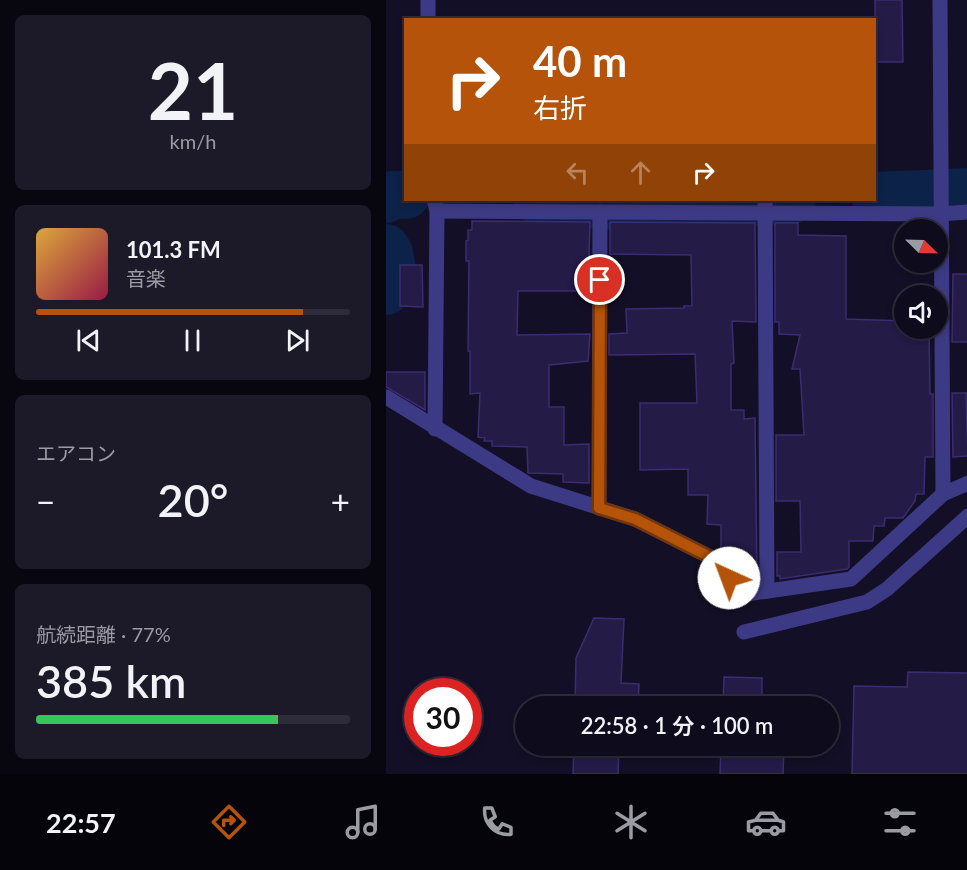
<!DOCTYPE html>
<html lang="ja">
<head>
<meta charset="utf-8">
<style>
  :root { --surface:#0e0b1c; --page:#1c1929; --text:#f1f3f6; --muted:#9b9ba3; --line:#2e2b3b; --accent:#b45309 }
  body { margin:0; font-family:Lato,"Noto Sans JP",sans-serif; background:var(--page); color:var(--text); height:100vh; display:flex; flex-direction:column; font-size:22px; white-space:nowrap }
  * { box-sizing:border-box; margin:0 }
  p { font-size:20px; color:var(--muted) }
  .icon { flex:none; width:33px; height:33px; fill:none; stroke:currentColor; stroke-width:2; stroke-linecap:round; stroke-linejoin:round }
  .map { position:relative; flex:1; overflow:hidden }
  .details { display:flex; flex-direction:column; gap:15px; padding:15px; background:#08060f; width:386px }
  .details>* { flex:none }
  .hud { position:absolute; left:18px; top:18px; width:472px; height:183px; border-radius:0px; box-shadow:0 3px 9px #0003,0 0 0 2px var(--line); background:#b45309; color:#fff; overflow:hidden }
  .needle { width:39px; rotate:113deg }
  .tools { position:absolute; left:508px; top:219px; display:grid; gap:12px }
  .tools a { display:grid; place-items:center; width:54px; height:54px; border-radius:50%; background:var(--surface); box-shadow:0 3px 9px #0003,0 0 0 2px var(--line); font-size:30px }
  .speed { position:absolute; left:18px; top:678px; display:flex; gap:12px; font-size:30px; font-weight:700; text-align:center }
  .speed>* { display:grid; place-content:center; width:78px; height:78px; border-radius:50%; background:var(--surface); box-shadow:0 3px 9px #0003,0 0 0 2px var(--line); line-height:1 }
  .speed .limit { border:9px solid #d22; background:#fff; color:#111 }
  .pin { position:absolute; display:grid; place-items:center; width:51px; height:51px; color:#fff; margin:-26px; border:3px solid #fff; border-radius:50%; box-shadow:0 2px 6px #0007 }
  .me { position:absolute; width:66px; margin:-33px; rotate:317deg; stroke-linejoin:round; filter:drop-shadow(0 0 4px #0008) }
  .turn { display:flex; align-items:center; gap:21px; height:126px; padding:0 30px; font-size:27px }
  .turn .icon { width:78px; height:78px; stroke-width:2.5 }
  .turn b { display:block; font-size:42px; line-height:51px }
  .lanes { display:flex; align-items:center; height:57px; padding:0 30px; background:#0003; justify-content:center; gap:30px; direction:ltr }
  .lanes .off { opacity:.35 }
  .big { font-size:45px; font-weight:600; line-height:1.1 }
  .details .widget { flex:1; display:flex; flex-direction:column; justify-content:center; gap:9px; min-width:0; padding:0 21px; border-radius:9px; background:var(--page) }
  .details .dial { align-items:center; gap:0 }
  .dial b { font-size:78px; line-height:1 }
  .song { display:flex; align-items:center; gap:18px }
  .cover { width:72px; height:72px; border-radius:9px; background:linear-gradient(135deg,hsl(40 70% 55%),hsl(340 70% 35%)) }
  .played { height:6px; border-radius:3px; background:linear-gradient(90deg,var(--accent) 85%,var(--line) 85%) }
  .keys { display:flex; justify-content:space-around; direction:ltr }
  .heat { display:flex; justify-content:space-between; align-items:center; font-size:33px; direction:ltr }
  .charge { height:9px; border-radius:4px; background:linear-gradient(90deg,#34c759 77%,var(--line) 0) }
  .trip { position:absolute; left:129px; top:696px; width:324px; height:60px; border-radius:30px; background:var(--surface); box-shadow:0 3px 9px #0003,0 0 0 2px var(--line); font-weight:600; line-height:60px; text-align:center }
  .tabs { display:flex; height:96px; justify-content:space-around; align-items:center; background:#06040b; color:var(--muted) }
  .tabs .icon { width:42px; height:42px }
  .tabs .on { color:var(--accent) }
  .tabs b { font-size:27px; color:var(--text) }
  main { display:flex; flex:1; min-height:0 }
  .map>svg:first-child { display:block }
</style>
</head>
<body>
<main>
<section class="details">
<div class="widget dial"><b>21</b><p>km/h</p></div>
<div class="widget">
<div class="song"><i class="cover"></i><div><b>101.3 FM</b><p>音楽</p></div></div>
<div class="played"></div>
<div class="keys"><svg class="icon" aria-label="previous" viewBox="0 0 24 24"><path d="M18 5L8 12l10 7zM5 5v14"/></svg><svg class="icon" aria-label="pause" viewBox="0 0 24 24"><path d="M8 5v14M16 5v14"/></svg><svg class="icon" aria-label="next" viewBox="0 0 24 24"><path d="M6 5l10 7-10 7zM19 5v14"/></svg></div>
</div>
<div class="widget"><p>エアコン</p>
<div class="heat"><a>−</a><b class="big">20°</b><a>+</a></div>
</div>
<div class="widget"><p>航続距離 · 77%</p><b class="big">385 km</b><div class="charge"></div></div>
</section>
<div class="map">
<svg width="582" height="774" viewBox="0 0 582 774">
  <rect width="100%" height="100%" fill="#130f26"/>
  <g fill="none" stroke-linecap="round" stroke-linejoin="round">
    <!-- river -->
    <g stroke="#0c2248" stroke-width="48">
      <polyline points="489,196 582,192"/>
      <polyline points="0,199 6,195 20,195"/>
      <polyline points="151,200 238,207 406,200"/>
      <polyline points="0,248 3,253 8,280 0,291"/>
    </g>
  </g>
  <!-- building -->
  <g fill="#241b47" stroke="#3b2d73" stroke-width="1.5">
    <polygon points="489,0 516,0 517,62 489,62"/>
    <polygon points="86,221 204,222 202,291 132,291 131,335 204,334 202,361 163,365 163,407 178,407 178,445 203,444 203,483 177,482 177,474 142,473 141,447 106,446 106,441 98,441 99,438 92,437 94,393 84,394 84,351 82,351 83,261 80,261 80,241 82,240 82,230 86,230"/>
    <polygon points="224,222 369,223 370,322 346,321 348,363 345,364 345,410 358,410 358,419 369,418 371,576 354,576 354,569 349,569 340,556 335,551 335,525 321,524 322,495 302,495 302,469 254,470 254,403 311,403 309,354 223,355 223,334 241,333 240,309 298,308 298,306 306,306 305,255 224,254"/>
    <polygon points="389,223 412,223 412,235 460,236 460,319 519,321 519,328 543,328 544,394 547,394 547,457 539,457 538,494 530,494 529,501 517,518 499,518 498,526 488,526 487,541 463,541 463,567 461,569 394,579 394,576 391,576 391,552 415,552 414,501 390,501 390,435 418,435 414,369 406,369 414,335 393,334 393,322 389,322"/>
    <polygon points="14,265 36,265 37,307 14,306"/>
    <polygon points="567,274 582,274 582,342 566,342"/>
    <polygon points="0,372 39,372 39,410 0,387"/>
    <polygon points="566,393 580,393 582,456 567,457"/>
    <polygon points="208,618 238,619 235,683 253,684 252,706 189,706 190,658"/>
    <polygon points="522,672 582,673 582,774 466,774 468,686 521,687"/>
    <polygon points="338,677 376,678 376,706 337,706"/>
    <polygon points="188,746 250,746 233,746 232,774 187,774"/>
    <polygon points="335,746 398,746 397,774 334,774"/>
  </g>
  <g fill="none" stroke-linecap="round" stroke-linejoin="round">
    <!-- street -->
    <g stroke="#3d3a85" stroke-width="15">
      <polyline points="42,0 42,20"/>
      <polyline points="554,0 557,494"/>
      <polyline points="48,200 51,211 49,429"/>
      <polyline points="379,200 381,591"/>
      <polyline points="51,211 555,214 582,212"/>
      <polyline points="0,397 145,486 249,519 332,561 354,595 465,579 557,494 582,483"/>
      <polyline points="213,508 214,212"/>
      <polyline points="358,632 481,602 501,589 582,516"/>
    </g>
  </g>
  <g fill="none" stroke-linecap="round" stroke-linejoin="round">
    <defs>
      <polyline id="route" points="214,280 213,508 249,519 332,561 343,578"/>
    </defs>
    <!-- route casing -->
    <use href="#route" stroke="#753606" stroke-width="15"/>
    <!-- route -->
    <use href="#route" stroke="#b45309" stroke-width="10"/>
  </g>
</svg>
<div class="tools">
<a><svg class="needle" viewBox="-14 -14 28 28"><path d="M0-13l5 13h-10z" fill="#e53935"/><path d="M0 13l5-13h-10z" fill="#9b9ba3"/></svg></a>
<a><svg class="icon" aria-label="sound" viewBox="0 0 24 24"><path d="M4 9h4l5-4v14l-5-4H4zM17 9q2 3 0 6"/></svg></a>
</div>
<div class="speed"><div class="limit">30</div></div>
<div class="pin" style="left:214px;top:280px;background:#d93025"><svg class="icon" aria-label="arrive" viewBox="0 0 24 24"><path d="M6 21V4h12l-3 4 3 4H6"/></svg></div>
<svg class="me" style="left:343px;top:578px" viewBox="-20 -20 40 40"><circle r="19" fill="#fff"/><path d="M0-13L10 11 0 6-10 11z" fill="#b45309"/></svg>
<div class="trip">22:58 · 1 分 · 100 m</div>
<div class="hud">
<div class="turn"><svg class="icon" aria-label="right" viewBox="0 0 24 24"><path d="M7 20v-9h11M14 6l5 5-5 5"/></svg><div><b>40 m</b>右折</div></div>
<div class="lanes"><svg class="icon off" aria-label="left" viewBox="0 0 24 24"><path d="M17 20v-9H6M10 6l-5 5 5 5"/></svg><svg class="icon off" aria-label="ahead" viewBox="0 0 24 24"><path d="M12 20V5M6 11l6-6 6 6"/></svg><svg class="icon" aria-label="right" viewBox="0 0 24 24"><path d="M7 20v-9h11M14 6l5 5-5 5"/></svg></div>
</div>
</div>
</main>
<nav class="tabs">
<b>22:57</b>
<svg class="icon on" aria-label="directions" viewBox="0 0 24 24"><path d="M12 3l9 9-9 9-9-9zM9 14v-3h6M13 9l2 2-2 2"/></svg>
<svg class="icon" aria-label="music" viewBox="0 0 24 24"><path d="M9 18V5l10-2v13"/><circle cx="6" cy="18" r="3"/><circle cx="16" cy="16" r="3"/></svg>
<svg class="icon" aria-label="phone" viewBox="0 0 24 24"><path d="M5 4h4l2 5-3 2q2 4 5 5l2-3 5 2v4C11 20 4 13 5 4z"/></svg>
<svg class="icon" aria-label="climate" viewBox="0 0 24 24"><path d="M12 3v18M4 7l16 10M4 17L20 7"/></svg>
<svg class="icon" aria-label="car" viewBox="0 0 24 24"><path d="M5 17H2v-5l4-1 3-4h7l3 4 3 1v5h-3M9 17h6M6 11h13"/><circle cx="7" cy="17" r="2"/><circle cx="17" cy="17" r="2"/></svg>
<svg class="icon" aria-label="filters" viewBox="0 0 24 24"><path d="M4 7h16M4 17h16"/><circle cx="9" cy="7" r="2"/><circle cx="15" cy="17" r="2"/></svg>
</nav>
</body>
</html>
